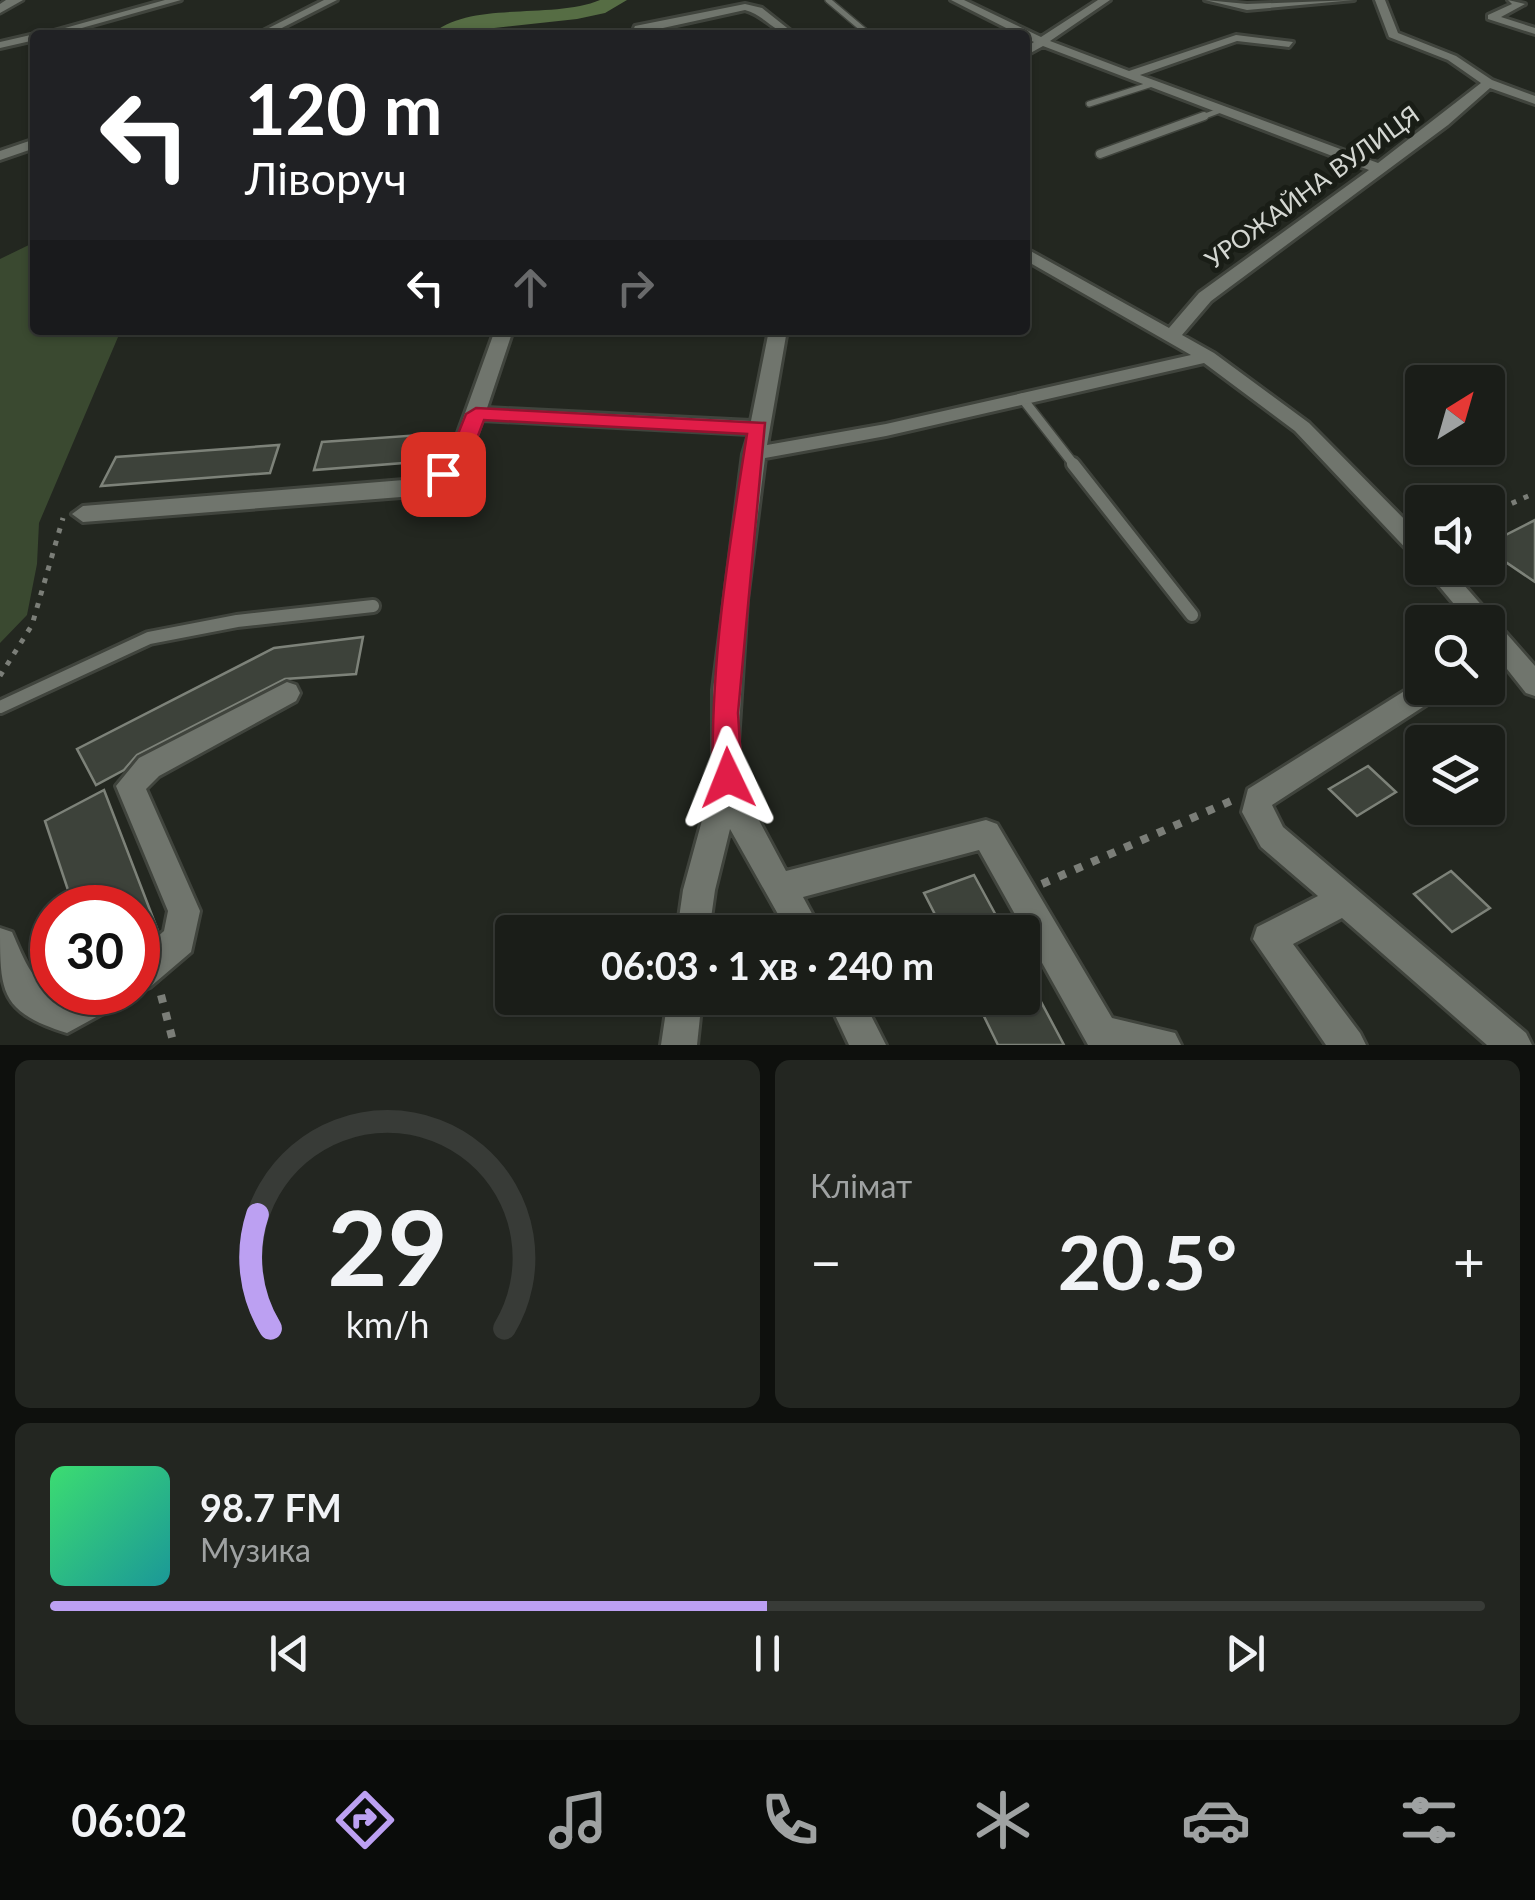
<!DOCTYPE html>
<html lang="uk">
<head>
<meta charset="utf-8">
<style>
  :root { --surface:#1a1d18; --page:#232621; --text:#f1f3f6; --muted:#9fa2a2; --line:#383b37; --accent:#bca0f2 }
  body { margin:0; font-family:Lato,sans-serif; background:var(--page); color:var(--text); height:100vh; display:flex; flex-direction:column; font-size:38px; white-space:nowrap }
  * { box-sizing:border-box; margin:0 }
  p { font-size:32px; color:var(--muted) }
  .icon { flex:none; width:55px; height:55px; fill:none; stroke:currentColor; stroke-width:2; stroke-linecap:round; stroke-linejoin:round }
  .map { position:relative; height:1045px; overflow:hidden }
  .drawer { display:flex; flex-direction:column; gap:15px; padding:15px; background:#0e100d; flex:1 }
  .drawer>* { flex:none }
  .guide { position:absolute; left:30px; top:30px; width:1000px; height:305px; border-radius:10px; box-shadow:0 2px 8px #0004,0 0 0 2px var(--line); background:#202124; color:#fff; overflow:hidden }
  .needle { width:65px; rotate:37deg }
  .buttons { position:absolute; left:1405px; top:365px; display:grid; gap:20px }
  .buttons a { display:grid; place-items:center; width:100px; height:100px; border-radius:10px; background:var(--surface); box-shadow:0 2px 8px #0004,0 0 0 2px var(--line); font-size:50px }
  .speed { position:absolute; left:30px; top:885px; display:flex; gap:20px; font-size:50px; font-weight:700; text-align:center }
  .speed>* { display:grid; place-content:center; width:130px; height:130px; border-radius:50%; background:var(--surface); box-shadow:0 2px 8px #0004,0 0 0 2px var(--line); line-height:1 }
  .speed .limit { border:15px solid #d22; background:#fff; color:#111 }
  .pin { position:absolute; display:grid; place-items:center; width:85px; height:85px; color:#fff; margin:-42px; border-radius:20px; box-shadow:0 5px 15px #0006 }
  .me { position:absolute; width:110px; margin:-55px; rotate:358deg; stroke-linejoin:round; filter:drop-shadow(0 0 8px #0008) }
  .turn { display:flex; align-items:center; gap:35px; height:210px; padding:0 50px; font-size:45px }
  .turn .icon { width:130px; height:130px; stroke-width:2.5 }
  .turn b { display:block; font-size:70px; line-height:85px }
  .lanes { display:flex; align-items:center; height:95px; padding:0 50px; background:#0003; justify-content:center; gap:50px; direction:ltr }
  .lanes .off { opacity:.35 }
  .big { font-size:75px; font-weight:700; line-height:1.1 }
  .drawer .card { flex:1; display:flex; flex-direction:column; justify-content:center; gap:15px; min-width:0; padding:0 35px; border-radius:15px; background:var(--page) }
  .drawer .dial { align-items:center; gap:0 }
  .dial svg { height:260px; overflow:visible; fill:none; stroke:var(--line); stroke-width:7; stroke-linecap:round; text-anchor:middle }
  .dial text { fill:var(--text); stroke:none }
  .song { display:flex; align-items:center; gap:30px }
  .cover { width:120px; height:120px; border-radius:15px; background:linear-gradient(135deg,hsl(140 70% 55%),hsl(180 70% 35%)) }
  .played { height:10px; border-radius:5px; background:linear-gradient(90deg,var(--accent) 50%,var(--line) 50%) }
  .keys { display:flex; justify-content:space-around; direction:ltr }
  .heat { display:flex; justify-content:space-between; align-items:center; font-size:55px; direction:ltr }
  .drawer .tiles { flex:1; display:grid; gap:15px; grid-template-columns:1fr 1fr }
  .card:last-child { grid-column:span 2 }
  .trip { position:absolute; left:495px; top:915px; width:545px; height:100px; border-radius:10px; background:var(--surface); box-shadow:0 2px 8px #0004,0 0 0 2px var(--line); font-weight:700; line-height:100px; text-align:center }
  .tabs { display:flex; height:160px; justify-content:space-around; align-items:center; background:#0a0c0a; color:var(--muted) }
  .tabs .icon { width:70px; height:70px }
  .tabs .current { color:var(--accent) }
  .tabs b { font-size:45px; color:var(--text) }
  .map>svg:first-child { display:block }
</style>
</head>
<body>
<div class="map">
<svg width="1535" height="1045" viewBox="0 0 1535 1045">
  <rect width="100%" height="100%" fill="#232720"/>
  <!-- green -->
  <polygon fill="#3a4930" points="35,242 35,330 121,330 39,523 37,564 27,615 0,643 0,259"/>
  <g fill="none" stroke-linecap="round" stroke-linejoin="round">
    <!-- river -->
    <path fill="#566d44" fill-rule="evenodd" d="M600 0H627L605 13 577 19 431 35C468 0 553 20 600 0Z"/>
  </g>
  <!-- building -->
  <g fill="#3d423a" stroke="#7d8279" stroke-width="2.5">
    <polygon points="420,435 416,462 314,470 322,442"/>
    <polygon points="279,445 270,473 101,486 116,457"/>
    <polygon points="1535,520 1535,582 1488,550 1488,544"/>
    <polygon points="363,637 356,674 285,679 137,755 124,770 96,785 77,749 274,648"/>
    <polygon points="1368,766 1396,792 1357,816 1329,789"/>
    <polygon points="104,790 158,931 138,949 138,908 74,908 45,821"/>
    <polygon points="1451,871 1490,908 1452,932 1414,894"/>
    <polygon points="974,875 1005,932 944,932 924,893"/>
    <polygon points="1022,966 1064,1045 998,1045 975,998 1022,998"/>
  </g>
  <g fill="none" stroke-linecap="round" stroke-linejoin="round">
    <defs>
      <g id="lane-far3">
        <polyline points="828,0 866,32 844,35"/>
        <polyline points="628,35 636,34"/>
        <polyline points="1089,104 1152,84"/>
        <polyline points="1197,119 1221,110"/>
      </g>
      <polyline id="lane-far2" points="1100,154 1204,116"/>
      <polyline id="lane-far1" points="1022,398 1075,466"/>
      <g id="lane">
        <polyline points="1073,464 1192,615"/>
        <polyline points="0,707 149,638 237,621 373,606"/>
      </g>
      <g id="street">
        <polygon points="165,0 181,0 57,35 40,35"/>
        <polygon points="324,0 337,0 268,35 255,35"/>
        <polygon points="951,0 964,0 1041,37 1098,0 1110,0 1050,41 1129,71 1236,35 1293,42 1289,47 1237,41 1140,75 1378,163 1481,83 1448,60 1389,37 1375,0 1385,0 1398,33 1456,56 1492,80 1535,96 1535,104 1490,88 1448,125 1211,301 1182,335 1214,353 1309,423 1422,537 1422,559 1414,557 1295,431 1204,363 886,436 765,458 747,600 738,742 746,796 786,871 986,820 997,824 1112,1018 1175,1033 1181,1045 1088,1045 979,850 803,897 822,932 788,932 730,829 715,890 709,932 677,932 683,890 713,780 713,690 743,454 749,434 482,420 466,464 431,489 401,497 83,522 72,514 83,506 416,479 450,455 495,330 513,330 487,408 751,421 769,330 787,330 767,445 886,424 1191,355 1025,260 1025,248 1169,328 1199,293 1369,170 1043,46 1025,56 1025,48 1034,42"/>
        <polygon points="1205,0 1247,4 1354,0 1247,10"/>
        <polygon points="1508,0 1525,4 1501,17 1535,28 1535,34 1488,19 1488,15 1512,4"/>
        <path d="M745 4 762 8 796 35C775 35 765 15 745 10L631 35 635 26Z"/>
        <polygon points="35,34 39,35 35,35 35,40 0,48 0,42"/>
        <polygon points="35,139 35,148 0,160 0,151"/>
        <polygon points="1424,568 1449,568 1535,666 1535,696 1526,693 1488,645 1488,622 1469,622"/>
        <polygon points="1422,680 1422,688 1444,688 1440,696 1272,805 1283,827 1526,1033 1532,1045 1487,1045 1342,918 1293,944 1360,1033 1366,1045 1326,1045 1253,939 1257,927 1318,896 1261,847 1242,812 1248,789"/>
        <polygon points="287,682 296,685 300,693 296,701 159,776 146,789 200,911 191,952 150,987 138,992 138,954 164,931 168,911 116,786 139,758"/>
        <path d="M0 928 12 932C24 959 34 989 65 998L74 992H125L120 1004 67 1033C0 1012 0 992 0 928Z"/>
        <polygon points="668,998 702,998 697,1045 661,1045"/>
        <polygon points="827,998 862,998 886,1045 849,1045"/>
      </g>
      <polygon id="secondary" points="6,0 23,0 0,13 0,4"/>
    </defs>
    <!-- lane-far3 casing -->
    <use href="#lane-far3" stroke="#40443d" stroke-width="8"/>
    <!-- lane-far2 casing -->
    <use href="#lane-far2" stroke="#40443d" stroke-width="11"/>
    <!-- lane-far1 casing -->
    <use href="#lane-far1" stroke="#40443d" stroke-width="12"/>
    <!-- lane casing -->
    <use href="#lane" stroke="#40443d" stroke-width="18"/>
    <!-- street casing -->
    <use href="#street" stroke="#40443d" stroke-width="6"/>
    <!-- secondary casing -->
    <use href="#secondary" stroke="#40443d" stroke-width="5"/>
    <!-- path-far1 -->
    <g stroke="#7b7e78" stroke-width="5" stroke-dasharray="5 8" stroke-linecap="butt">
      <polyline points="1488,514 1535,493"/>
      <polyline points="0,676 32,625 63,518"/>
    </g>
    <!-- path -->
    <g stroke="#7b7e78" stroke-width="8" stroke-dasharray="8 10" stroke-linecap="butt">
      <polyline points="1042,884 1233,800"/>
      <polyline points="161,995 174,1045"/>
    </g>
    <!-- lane-far3 -->
    <use href="#lane-far3" stroke="#70756d" stroke-width="5"/>
    <!-- lane-far2 -->
    <use href="#lane-far2" stroke="#70756d" stroke-width="8"/>
    <!-- lane-far1 -->
    <use href="#lane-far1" stroke="#70756d" stroke-width="9"/>
    <!-- lane -->
    <use href="#lane" stroke="#70756d" stroke-width="12"/>
    <!-- street -->
    <use href="#street" fill="#70756d" fill-rule="evenodd"/>
    <!-- secondary -->
    <use href="#secondary" fill="#70756d" fill-rule="evenodd"/>
  </g>
  <!-- route -->
  <path fill="#e11d48" stroke="#92132f" stroke-width="2.5" d="M476 408 765 423 738 713 742 778 738 788 728 791 717 788 713 778C710 662 729 548 747 434L484 420 469 459 450 479H435L432 474 449 456 466 414Z"/>
  <g text-anchor="middle" stroke-width="10" stroke-linejoin="round" paint-order="stroke">
    <!-- far-street labels -->
    <g font-size="25" fill="#d4d7d2" stroke="#191d16">
      <text transform="translate(1312 187) rotate(-36)" y="9">УРОЖАЙНА ВУЛИЦЯ</text>
    </g>
  </g>
</svg>
<div class="buttons">
<a><svg class="needle" viewBox="-14 -14 28 28"><path d="M0-13l5 13h-10z" fill="#e53935"/><path d="M0 13l5-13h-10z" fill="#9fa2a2"/></svg></a>
<a><svg class="icon" aria-label="sound" viewBox="0 0 24 24"><path d="M4 9h4l5-4v14l-5-4H4zM17 9q2 3 0 6"/></svg></a>
<a><svg class="icon" aria-label="search" viewBox="0 0 24 24"><circle cx="10" cy="10" r="6"/><path d="M15 15l6 6"/></svg></a>
<a><svg class="icon" aria-label="layers" viewBox="0 0 24 24"><path d="M12 4l9 5-9 5-9-5zM3 14l9 5 9-5"/></svg></a>
</div>
<div class="speed"><div class="limit">30</div></div>
<div class="pin" style="left:443px;top:474px;background:#d93025"><svg class="icon" aria-label="arrive" viewBox="0 0 24 24"><path d="M6 21V4h12l-3 4 3 4H6"/></svg></div>
<svg class="me" style="left:728px;top:778px" viewBox="-20 -20 40 40"><path d="M0-17L14 15 0 8-14 15z" fill="#e11d48" stroke="#fff" stroke-width="4"/></svg>
<div class="trip">06:03 · 1 хв · 240 m</div>
<div class="guide">
<div class="turn"><svg class="icon" aria-label="left" viewBox="0 0 24 24"><path d="M17 20v-9H6M10 6l-5 5 5 5"/></svg><div><b>120 m</b>Ліворуч</div></div>
<div class="lanes"><svg class="icon" aria-label="left" viewBox="0 0 24 24"><path d="M17 20v-9H6M10 6l-5 5 5 5"/></svg><svg class="icon off" aria-label="ahead" viewBox="0 0 24 24"><path d="M12 20V5M6 11l6-6 6 6"/></svg><svg class="icon off" aria-label="right" viewBox="0 0 24 24"><path d="M7 20v-9h11M14 6l5 5-5 5"/></svg></div>
</div>
</div>
<section class="drawer">
<div class="tiles">
<div class="card dial"><svg viewBox="0 0 100 80">
<path d="M14 69A42 42 0 1 1 86 69"/>
<path d="M14 69A42 42 0 0 1 10 34" stroke="#bca0f2"/>
<text x="50" y="56" font-size="32" font-weight="700">29</text>
<text x="50" y="72" font-size="11">km/h</text>
</svg></div>
<div class="card"><p>Клімат</p>
<div class="heat"><a>−</a><b class="big">20.5°</b><a>+</a></div>
</div>
<div class="card">
<div class="song"><i class="cover"></i><div><b>98.7 FM</b><p>Музика</p></div></div>
<div class="played"></div>
<div class="keys"><svg class="icon" aria-label="previous" viewBox="0 0 24 24"><path d="M18 5L8 12l10 7zM5 5v14"/></svg><svg class="icon" aria-label="pause" viewBox="0 0 24 24"><path d="M8 5v14M16 5v14"/></svg><svg class="icon" aria-label="next" viewBox="0 0 24 24"><path d="M6 5l10 7-10 7zM19 5v14"/></svg></div>
</div>
</div>
</section>
<nav class="tabs">
<b>06:02</b>
<svg class="icon current" aria-label="directions" viewBox="0 0 24 24"><path d="M12 3l9 9-9 9-9-9zM9 14v-3h6M13 9l2 2-2 2"/></svg>
<svg class="icon" aria-label="music" viewBox="0 0 24 24"><path d="M9 18V5l10-2v13"/><circle cx="6" cy="18" r="3"/><circle cx="16" cy="16" r="3"/></svg>
<svg class="icon" aria-label="phone" viewBox="0 0 24 24"><path d="M5 4h4l2 5-3 2q2 4 5 5l2-3 5 2v4C11 20 4 13 5 4z"/></svg>
<svg class="icon" aria-label="climate" viewBox="0 0 24 24"><path d="M12 3v18M4 7l16 10M4 17L20 7"/></svg>
<svg class="icon" aria-label="car" viewBox="0 0 24 24"><path d="M5 17H2v-5l4-1 3-4h7l3 4 3 1v5h-3M9 17h6M6 11h13"/><circle cx="7" cy="17" r="2"/><circle cx="17" cy="17" r="2"/></svg>
<svg class="icon" aria-label="filters" viewBox="0 0 24 24"><path d="M4 7h16M4 17h16"/><circle cx="9" cy="7" r="2"/><circle cx="15" cy="17" r="2"/></svg>
</nav>
</body>
</html>
